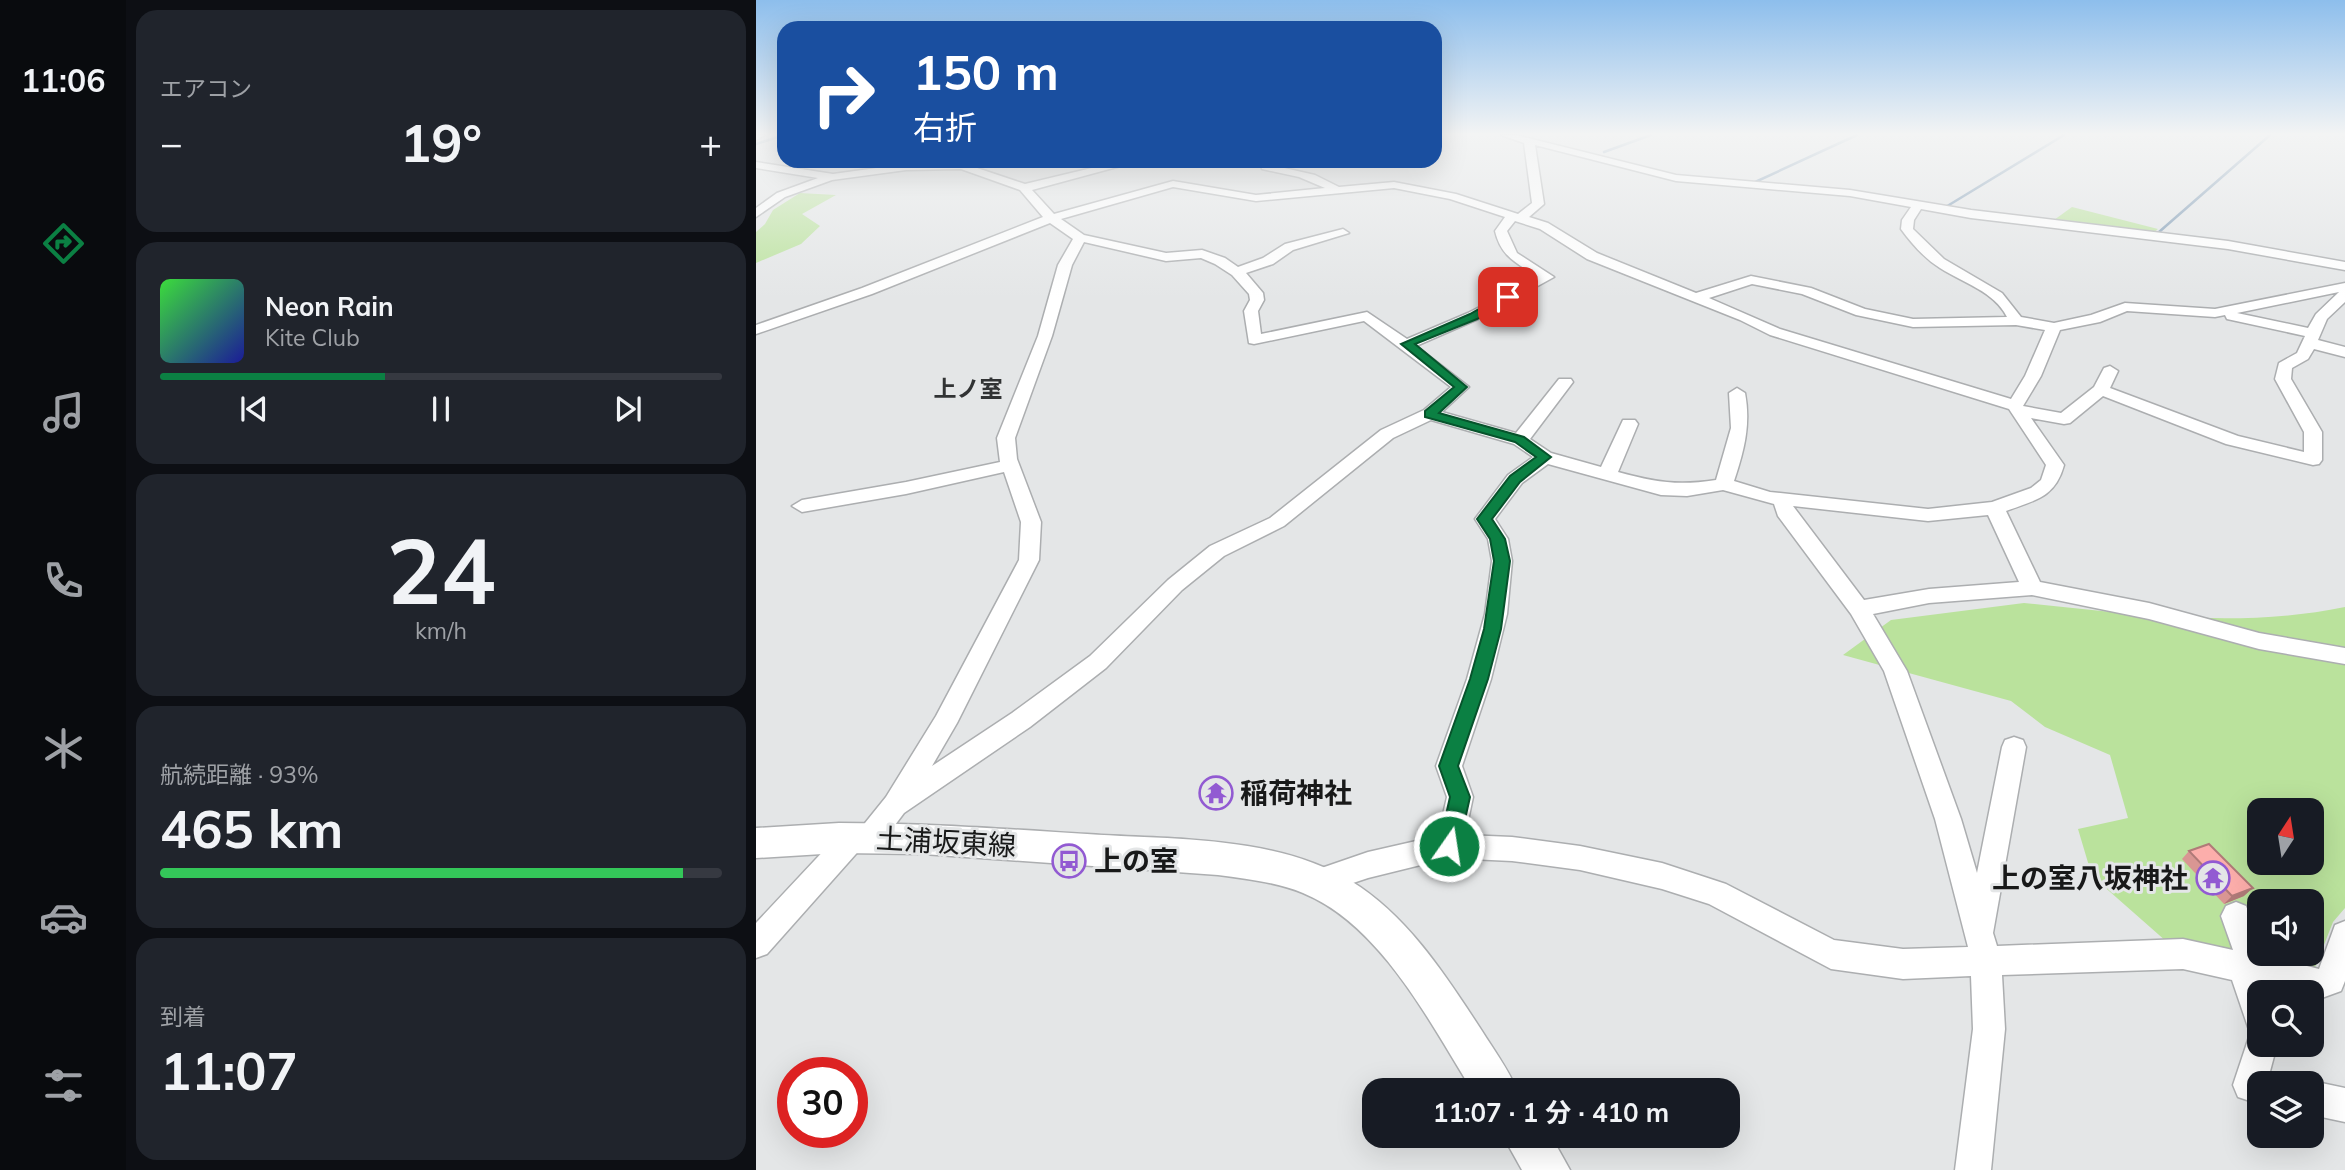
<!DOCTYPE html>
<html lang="ja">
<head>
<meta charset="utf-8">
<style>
  :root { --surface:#171b24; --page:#20242c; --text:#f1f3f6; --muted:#9ea1a6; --line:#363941; --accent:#0b8043 }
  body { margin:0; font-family:Mulish,"Noto Sans JP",sans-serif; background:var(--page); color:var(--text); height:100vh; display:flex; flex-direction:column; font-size:26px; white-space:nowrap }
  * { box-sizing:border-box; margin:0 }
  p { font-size:23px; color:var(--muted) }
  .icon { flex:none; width:38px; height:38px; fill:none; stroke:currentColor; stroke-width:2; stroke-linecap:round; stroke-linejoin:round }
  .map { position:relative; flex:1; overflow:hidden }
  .side { display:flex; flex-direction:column; gap:10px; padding:10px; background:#0d0f14; width:630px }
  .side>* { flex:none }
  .hud { position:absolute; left:21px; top:21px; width:665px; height:147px; border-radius:21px; box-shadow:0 7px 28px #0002; background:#1a4fa0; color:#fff; overflow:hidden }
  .needle { width:46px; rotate:12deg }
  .controls { position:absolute; left:1491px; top:798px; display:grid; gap:14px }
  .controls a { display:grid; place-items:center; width:77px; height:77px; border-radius:14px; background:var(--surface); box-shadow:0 7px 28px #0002; font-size:35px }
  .speed { position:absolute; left:21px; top:1057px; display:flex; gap:14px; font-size:35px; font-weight:700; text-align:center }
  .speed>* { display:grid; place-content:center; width:91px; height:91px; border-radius:50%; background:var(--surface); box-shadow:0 7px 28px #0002; line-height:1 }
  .speed .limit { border:10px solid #d22; background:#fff; color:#111 }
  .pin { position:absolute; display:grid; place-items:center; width:60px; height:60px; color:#fff; margin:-30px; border-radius:14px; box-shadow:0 4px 10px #0006 }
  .me { position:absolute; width:77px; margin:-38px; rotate:13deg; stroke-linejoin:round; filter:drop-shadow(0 0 5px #0008) }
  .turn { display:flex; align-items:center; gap:24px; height:147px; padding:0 21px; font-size:32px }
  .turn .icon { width:91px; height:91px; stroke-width:2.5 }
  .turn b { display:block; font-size:49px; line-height:60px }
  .big { font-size:52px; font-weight:700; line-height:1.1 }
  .side .tile { flex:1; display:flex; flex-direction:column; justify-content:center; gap:10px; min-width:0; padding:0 24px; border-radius:21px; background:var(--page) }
  .side .dial { align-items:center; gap:0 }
  .dial b { font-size:91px; line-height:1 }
  .song { display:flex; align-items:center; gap:21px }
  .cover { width:84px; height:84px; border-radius:10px; background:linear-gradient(135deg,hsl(120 70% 55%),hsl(240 70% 35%)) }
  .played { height:7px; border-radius:4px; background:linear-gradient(90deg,var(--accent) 40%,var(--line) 40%) }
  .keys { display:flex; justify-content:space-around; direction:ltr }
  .heat { display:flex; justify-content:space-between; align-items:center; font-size:38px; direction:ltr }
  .charge { height:10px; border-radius:5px; background:linear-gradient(90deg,#34c759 93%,var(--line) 0) }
  .trip { position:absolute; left:606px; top:1078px; width:378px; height:70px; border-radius:21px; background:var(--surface); box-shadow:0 7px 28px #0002; font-weight:700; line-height:70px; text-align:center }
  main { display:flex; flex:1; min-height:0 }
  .menu { display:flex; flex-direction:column; width:126px; justify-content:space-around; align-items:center; background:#090b0e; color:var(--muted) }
  .menu .icon { width:49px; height:49px }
  .menu .on { color:var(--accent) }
  .menu b { font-size:32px; color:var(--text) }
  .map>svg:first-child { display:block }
</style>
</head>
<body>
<main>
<nav class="menu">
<b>11:06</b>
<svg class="icon on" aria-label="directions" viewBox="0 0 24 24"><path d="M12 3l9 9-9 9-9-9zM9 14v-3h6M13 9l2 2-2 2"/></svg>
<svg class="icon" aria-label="music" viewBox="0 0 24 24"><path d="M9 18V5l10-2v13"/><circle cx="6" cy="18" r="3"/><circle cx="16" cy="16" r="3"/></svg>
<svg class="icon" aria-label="phone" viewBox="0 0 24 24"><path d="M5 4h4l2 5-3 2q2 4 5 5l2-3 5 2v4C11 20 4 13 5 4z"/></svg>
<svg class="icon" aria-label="climate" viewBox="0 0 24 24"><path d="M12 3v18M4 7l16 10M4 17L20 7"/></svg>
<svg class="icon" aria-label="car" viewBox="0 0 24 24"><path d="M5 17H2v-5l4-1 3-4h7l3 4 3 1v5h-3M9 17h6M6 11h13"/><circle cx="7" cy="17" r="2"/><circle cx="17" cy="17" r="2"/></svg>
<svg class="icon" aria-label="filters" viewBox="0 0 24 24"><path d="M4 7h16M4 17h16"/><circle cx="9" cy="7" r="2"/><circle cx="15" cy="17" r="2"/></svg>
</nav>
<section class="side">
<div class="tile"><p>エアコン</p>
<div class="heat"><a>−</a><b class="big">19°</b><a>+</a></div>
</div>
<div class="tile">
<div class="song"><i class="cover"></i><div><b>Neon Rain</b><p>Kite Club</p></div></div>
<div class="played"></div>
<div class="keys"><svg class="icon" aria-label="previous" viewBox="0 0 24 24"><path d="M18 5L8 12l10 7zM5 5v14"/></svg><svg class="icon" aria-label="pause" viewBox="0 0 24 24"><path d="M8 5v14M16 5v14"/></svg><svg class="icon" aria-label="next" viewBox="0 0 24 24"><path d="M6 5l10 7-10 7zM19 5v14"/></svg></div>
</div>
<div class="tile dial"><b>24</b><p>km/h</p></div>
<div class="tile"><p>航続距離 · 93%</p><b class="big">465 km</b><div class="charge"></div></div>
<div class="tile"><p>到着</p><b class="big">11:07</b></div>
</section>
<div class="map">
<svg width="1589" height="1170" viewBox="0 0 1589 1170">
  <rect width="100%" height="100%" fill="#e4e6e7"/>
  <!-- green -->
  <g fill="#bae29c" fill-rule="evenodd">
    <polygon points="44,193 80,195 46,214 64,226 45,244 0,263 0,232 9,224 17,210"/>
    <polygon points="1316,207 1402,229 1397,233 1298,220"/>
    <path d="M1268 603C1374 614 1483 629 1589 607V908L1577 922 1558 970 1411 942 1336 876 1322 829 1372 818 1354 755 1289 727 1255 701 1087 655 1135 620ZM1503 810H1556V863H1503ZM1503 901H1556V954H1503Z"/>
  </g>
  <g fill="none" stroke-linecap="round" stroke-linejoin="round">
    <!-- stream -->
    <g stroke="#7a97b2" stroke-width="2.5">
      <polyline points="0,144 28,135"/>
      <polyline points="848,152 895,135"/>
      <polyline points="997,183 1101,135"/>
      <polyline points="1188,208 1308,135"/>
      <polyline points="1403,232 1514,135"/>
    </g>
    <defs>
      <g id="minor">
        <polygon points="0,135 9,135 0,140"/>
        <path d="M745 135H760L920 175 1094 190 1215 210 1472 241 1589 262V270L1472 249 1215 218 1165 209 1158 220 1157 229 1188 259 1246 293 1265 317 1298 323 1335 315 1369 303 1459 309 1589 283V302L1571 319 1562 340 1589 347V357L1558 349 1552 359 1536 368 1535 379 1566 432V460L1563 464 1557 465 1470 444 1347 396 1314 423 1308 424 1275 418 1308 465C1299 498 1279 500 1250 511L1284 582 1393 603 1503 633 1589 648V664L1503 649 1393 619 1276 595 1173 603 1117 614 1151 671 1205 819 1221 873 1246 747 1249 740 1258 737 1267 740 1270 747 1237 933 1241 946 1427 939 1477 950 1465 916 1470 906 1480 902 1490 906 1503 939V954L1563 969 1579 925 1589 921V981L1585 991 1563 999 1556 998V992H1531L1509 987 1511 992H1503V1045H1521L1513 1075 1518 1083H1503V1104L1482 1097 1477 1085 1494 1034 1500 1031 1492 1027 1476 980 1427 969 1246 975 1249 1029 1235 1170H1199L1217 1029 1215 976 1147 979 1075 969 953 904 906 889 824 870 756 861 693 858 612 878 561 895 551 891 547 882 551 873 612 852 682 836 691 797 680 766 711 679 729 614 736 561 732 539 719 519 752 475 777 457 758 444 675 420 637 438 528 526 468 556 426 590 350 668 274 727 148 813 124 845 114 849 107 846 11 954 0 958V923L88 829 98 825 105 828 130 797 180 716 263 560 265 522 248 472 150 494 46 512 36 506 46 500 150 482 244 462 241 438 282 336 302 265 317 239 294 223 116 294 0 334V325L106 288 287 217 264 190 205 169 150 170 76 180 29 197 0 217V208L21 193 62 178 0 168V162L77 174 150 164 206 163 269 184 365 161H383L276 190 298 214 417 181 500 195 569 188 543 177 506 169 504 161H514L515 165 559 175 583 187 638 182 700 194 762 214 776 203 768 143ZM779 145 920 181 1094 196 1155 207 1146 220 1145 229C1156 244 1168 258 1184 268 1207 283 1238 291 1251 317L1157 319 1109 309 1055 288 995 276 940 293 841 253 792 223 773 217 788 204ZM417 187 500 201 638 188 694 199 749 217 739 231C745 257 761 263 782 277L712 313 651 339 611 312 505 334 502 311 508 300 507 293 490 273 517 264 537 250 593 233 587 229 529 244 507 258 482 267 469 258 446 250 410 253 328 235 305 219ZM759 221 784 229 831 259 984 320 1014 335 1253 409 1290 465 1285 480 1275 488 1236 502 1172 509 1014 492 978 481C988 451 995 425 989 393L981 388 973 393 975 428 960 480C921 486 899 482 862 472L882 424 879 420H867L845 467 795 453 774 439 817 382 815 379H803L760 433 686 412 713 387 660 346 722 319 798 277 761 253 751 231ZM328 242 410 261 445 258 459 264 476 275 493 294 494 300 488 311 493 343 498 344 608 321 695 387 668 410 625 430 514 518 454 546 412 580 334 656 256 713 176 766 201 723 283 560 285 522 261 459 259 438 296 336 316 265ZM996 284 1046 294 1100 315 1157 327 1260 325 1289 330 1269 376 1255 399 1024 329 953 298ZM1583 292 1560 314 1552 328 1481 313ZM1371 311 1459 317 1469 315 1471 319 1549 336 1541 353 1523 363 1519 379 1548 432V452L1482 436 1354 388 1362 371 1354 366 1348 368 1338 387 1305 413 1267 406 1285 376 1304 330 1344 322ZM792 464 905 495 931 496 967 490 1018 504 1022 516 1095 614 1128 671 1179 819 1212 947 1147 949 1078 940 970 884 906 863 824 846 756 837 709 835 717 797 706 766 735 679 751 614 756 561 752 539 739 519 766 483ZM1037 506 1172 521 1232 515 1263 582 1173 589 1108 600Z"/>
        <polygon points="1556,1081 1589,1088 1589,1122 1556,1115 1556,1083 1551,1083"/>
      </g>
      <g id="major">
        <path d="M83 823C166 823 249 829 331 834 417 840 518 835 595 881 652 916 690 976 726 1031 738 1050 752 1069 761 1090H716C674 1023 625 925 547 893 520 882 491 879 462 875L167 854 83 853 0 858V828Z"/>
        <polygon points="747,1136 795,1136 814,1170 766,1170"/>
      </g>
    </defs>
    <!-- minor casing -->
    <use href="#minor" stroke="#acaeb0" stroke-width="3"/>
    <!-- major casing -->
    <use href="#major" stroke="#acaeb0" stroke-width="3"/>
    <!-- minor -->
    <use href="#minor" fill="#fff" fill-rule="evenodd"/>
    <!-- major -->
    <use href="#major" fill="#fff" fill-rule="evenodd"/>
  </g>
  <!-- wall -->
  <polygon fill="#d99693" points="1433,851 1488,896 1468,904 1426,859"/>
  <!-- shaded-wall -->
  <polygon fill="#b07a78" points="1497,888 1488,896 1468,904 1476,896"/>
  <!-- building -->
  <polygon fill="#fcaeab" stroke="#b07a78" stroke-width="2" points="1453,844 1497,888 1476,896 1433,851"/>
  <!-- sky -->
  <linearGradient id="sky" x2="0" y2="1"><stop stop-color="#8dbeec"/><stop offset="0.45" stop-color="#f3f4f4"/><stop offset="1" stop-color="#f3f4f4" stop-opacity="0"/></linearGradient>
  <rect width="1589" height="298" fill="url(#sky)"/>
  <!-- route -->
  <polygon fill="#0b8043" stroke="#07532c" stroke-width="2" points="749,294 758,297 721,319 659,344 711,387 683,413 768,437 795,457 764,482 736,519 749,539 754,561 745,629 732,679 702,766 714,797 703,846 700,853 693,856 686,853 683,846 694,797 683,766 714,679 728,629 738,561 734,539 721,519 754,476 780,457 759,442 669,417 669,411 698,387 645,344 714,314"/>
  <!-- icons -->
  <defs>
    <symbol id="temple-ring" viewBox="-11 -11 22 22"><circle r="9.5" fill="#e4e6e7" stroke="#925ad2" stroke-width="1.5"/><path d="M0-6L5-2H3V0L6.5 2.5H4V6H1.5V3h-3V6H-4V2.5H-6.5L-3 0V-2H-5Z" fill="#925ad2"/></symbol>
    <symbol id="bus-ring" viewBox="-11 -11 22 22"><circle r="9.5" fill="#e4e6e7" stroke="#925ad2" stroke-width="1.5"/><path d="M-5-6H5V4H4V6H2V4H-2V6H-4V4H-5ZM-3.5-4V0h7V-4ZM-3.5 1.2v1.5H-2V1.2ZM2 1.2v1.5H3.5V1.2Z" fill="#925ad2"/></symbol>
  </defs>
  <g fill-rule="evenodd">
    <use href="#temple-ring" x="441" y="774" width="38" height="38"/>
    <use href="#bus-ring" x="294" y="842" width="38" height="38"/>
    <use href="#temple-ring" x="1438" y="859" width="38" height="38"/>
  </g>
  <g text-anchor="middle" stroke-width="6" stroke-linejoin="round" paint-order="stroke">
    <!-- far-quarter labels -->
    <g font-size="23" font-weight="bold" fill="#313334" stroke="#e4e6e7">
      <text x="212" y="397">上ノ室</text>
    </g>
    <!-- near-poi labels -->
    <g font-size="28" font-weight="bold" fill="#181919" stroke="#e4e6e7" text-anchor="start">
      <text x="484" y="803">稲荷神社</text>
      <text x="338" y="871">上の室</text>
      <text x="1432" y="888" text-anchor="end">上の室八坂神社</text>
    </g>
    <!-- near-street labels -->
    <g font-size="28" fill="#181919" stroke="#e4e6e7">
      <text transform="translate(190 842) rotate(3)" y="10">土浦坂東線</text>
    </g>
  </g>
</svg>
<div class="controls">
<a><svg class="needle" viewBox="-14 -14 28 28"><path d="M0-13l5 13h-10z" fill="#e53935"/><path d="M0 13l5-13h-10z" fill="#9ea1a6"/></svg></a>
<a><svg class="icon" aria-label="sound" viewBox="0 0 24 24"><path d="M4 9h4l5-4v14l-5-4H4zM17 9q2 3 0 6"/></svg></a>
<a><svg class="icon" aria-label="search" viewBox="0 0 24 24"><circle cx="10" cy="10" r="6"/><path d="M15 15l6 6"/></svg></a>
<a><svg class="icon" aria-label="layers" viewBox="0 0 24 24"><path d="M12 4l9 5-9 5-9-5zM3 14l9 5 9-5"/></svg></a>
</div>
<div class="speed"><div class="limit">30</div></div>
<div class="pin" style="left:752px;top:297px;background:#d93025"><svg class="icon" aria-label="arrive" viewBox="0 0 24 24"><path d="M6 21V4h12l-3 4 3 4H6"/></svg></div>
<svg class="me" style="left:693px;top:846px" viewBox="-20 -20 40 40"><circle r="17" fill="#0b8043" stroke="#fff" stroke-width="3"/><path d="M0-11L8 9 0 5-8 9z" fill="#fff"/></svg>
<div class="trip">11:07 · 1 分 · 410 m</div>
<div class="hud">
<div class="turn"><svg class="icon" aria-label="right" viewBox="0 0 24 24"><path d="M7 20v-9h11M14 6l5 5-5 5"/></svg><div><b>150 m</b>右折</div></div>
</div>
</div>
</main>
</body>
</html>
